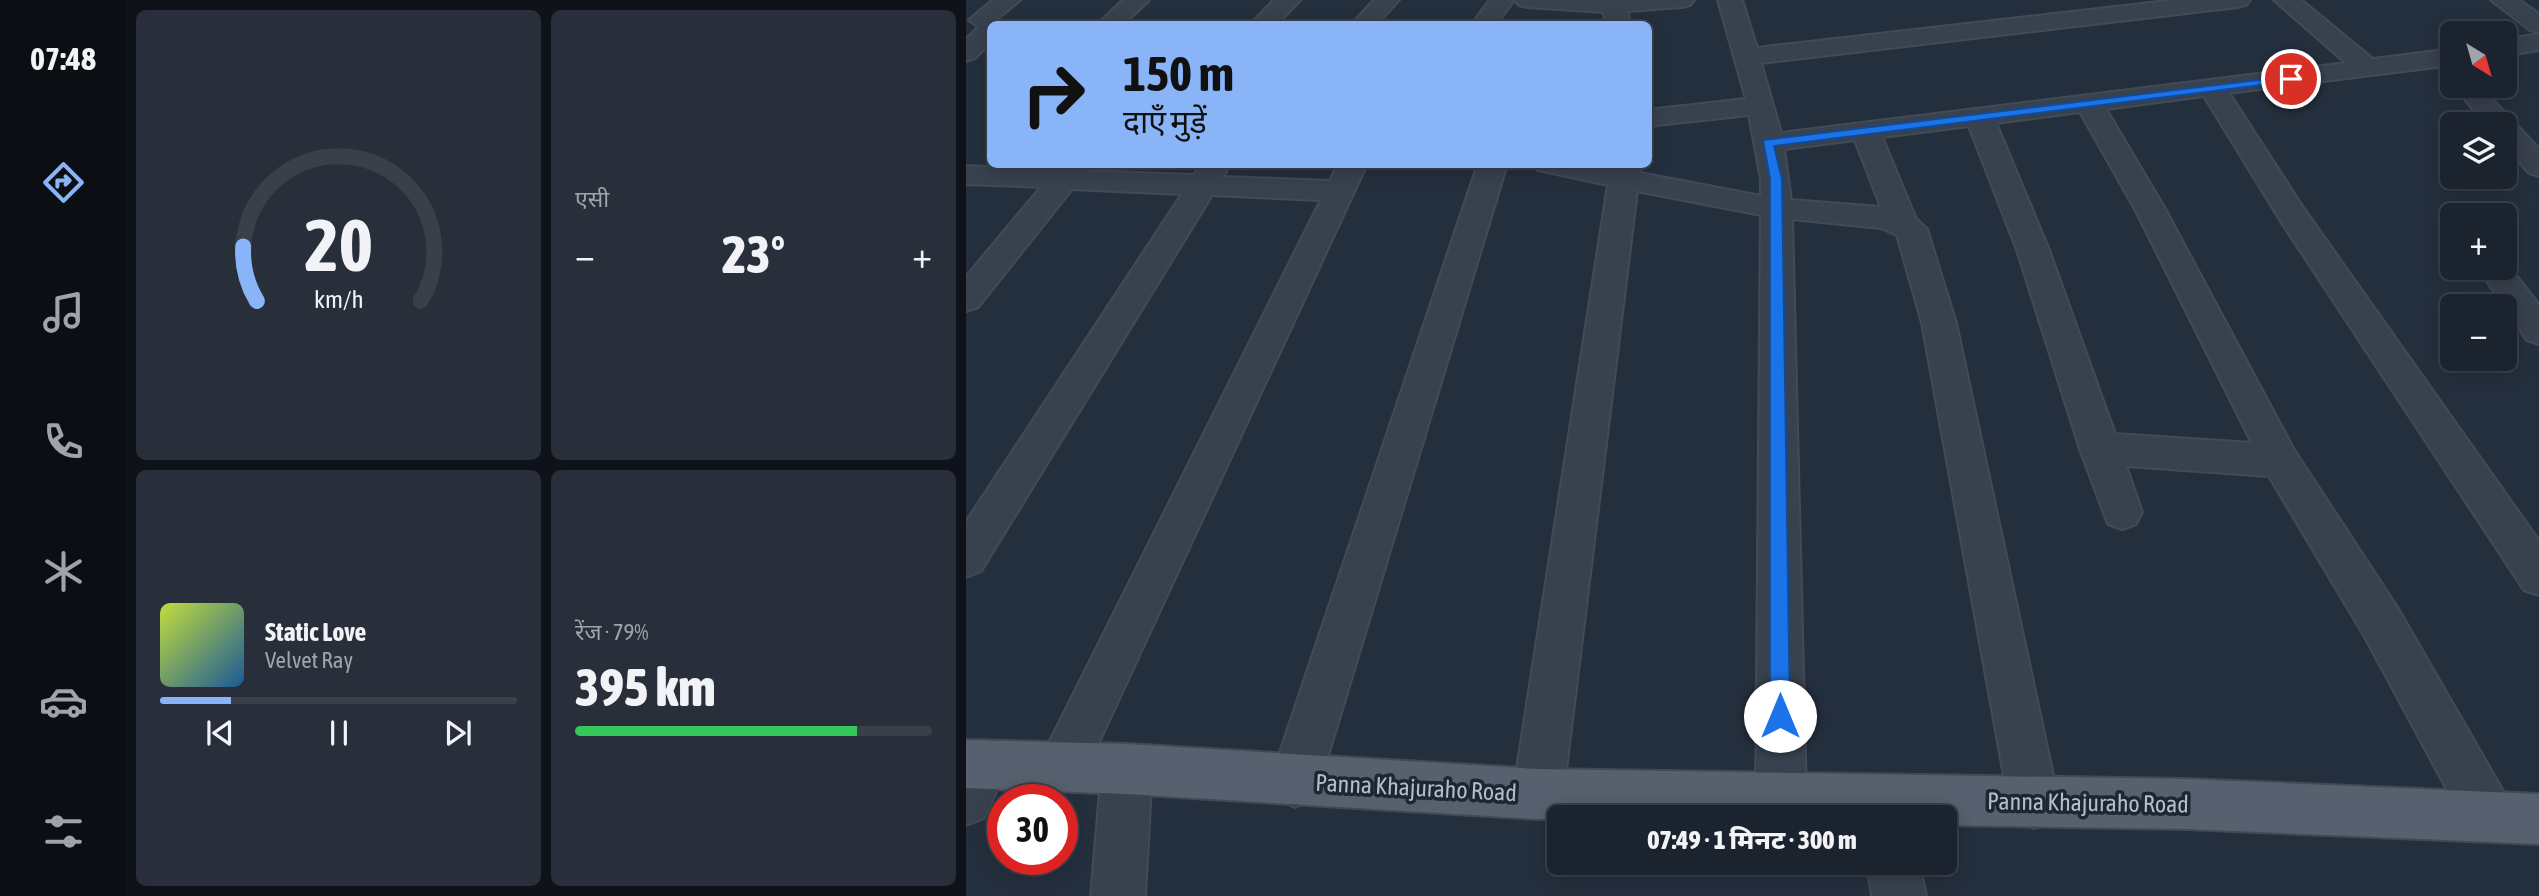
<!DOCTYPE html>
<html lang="hi">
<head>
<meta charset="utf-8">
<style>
  :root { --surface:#1b232e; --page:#282f3a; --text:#f1f3f6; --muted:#a0a4aa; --line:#39404a; --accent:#8ab4f8 }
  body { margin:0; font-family:"Asap Condensed","Noto Sans Devanagari",sans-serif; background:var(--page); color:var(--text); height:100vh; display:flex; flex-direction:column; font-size:26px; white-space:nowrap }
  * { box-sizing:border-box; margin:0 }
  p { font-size:23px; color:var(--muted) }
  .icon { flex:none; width:38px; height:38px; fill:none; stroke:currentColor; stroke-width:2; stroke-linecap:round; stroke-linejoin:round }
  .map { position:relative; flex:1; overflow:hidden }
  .drawer { display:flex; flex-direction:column; gap:10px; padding:10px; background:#0f1319; width:840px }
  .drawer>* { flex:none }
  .banner { position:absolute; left:21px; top:21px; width:665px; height:147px; border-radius:10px; box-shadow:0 4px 18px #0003,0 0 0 2px var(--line); background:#8ab4f8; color:#111; overflow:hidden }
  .needle { width:46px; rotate:143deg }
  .fabs { position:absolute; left:1474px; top:21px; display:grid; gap:14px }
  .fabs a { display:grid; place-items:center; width:77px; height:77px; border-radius:10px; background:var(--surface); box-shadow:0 4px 18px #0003,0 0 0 2px var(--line); font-size:35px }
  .speed { position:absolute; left:21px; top:784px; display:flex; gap:14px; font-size:35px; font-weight:700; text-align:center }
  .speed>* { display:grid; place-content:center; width:91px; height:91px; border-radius:50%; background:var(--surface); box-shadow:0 4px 18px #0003,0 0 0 2px var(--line); line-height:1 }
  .speed .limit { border:10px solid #d22; background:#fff; color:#111 }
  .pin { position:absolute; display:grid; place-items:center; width:60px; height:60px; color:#fff; margin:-30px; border:4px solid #fff; border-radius:50%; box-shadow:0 2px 7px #0007 }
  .me { position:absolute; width:77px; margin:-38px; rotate:0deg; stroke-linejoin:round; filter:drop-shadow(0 0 5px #0008) }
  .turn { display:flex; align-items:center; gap:24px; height:147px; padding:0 21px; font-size:32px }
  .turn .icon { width:91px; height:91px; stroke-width:2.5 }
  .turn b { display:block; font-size:49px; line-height:60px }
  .big { font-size:52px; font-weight:800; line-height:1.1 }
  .drawer .card { flex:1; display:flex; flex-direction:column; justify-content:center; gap:10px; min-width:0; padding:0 24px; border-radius:10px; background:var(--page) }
  .drawer .dial { align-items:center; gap:0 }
  .dial svg { height:182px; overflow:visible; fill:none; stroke:var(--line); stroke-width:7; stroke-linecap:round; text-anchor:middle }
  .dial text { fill:var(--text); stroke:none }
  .song { display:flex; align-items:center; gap:21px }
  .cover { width:84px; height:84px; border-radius:10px; background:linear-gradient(135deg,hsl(70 70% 55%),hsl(210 70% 35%)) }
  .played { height:7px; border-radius:4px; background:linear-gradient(90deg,var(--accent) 20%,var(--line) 20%) }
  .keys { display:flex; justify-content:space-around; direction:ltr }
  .heat { display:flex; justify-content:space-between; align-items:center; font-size:38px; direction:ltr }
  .charge { height:10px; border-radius:5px; background:linear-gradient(90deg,#34c759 79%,var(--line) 0) }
  .drawer .tiles { flex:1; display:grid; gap:10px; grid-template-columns:repeat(2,1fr) }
  .trip { position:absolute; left:581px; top:805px; width:410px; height:70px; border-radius:10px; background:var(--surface); box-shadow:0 4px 18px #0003,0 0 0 2px var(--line); font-weight:800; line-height:70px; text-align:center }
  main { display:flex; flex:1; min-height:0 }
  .tab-bar { display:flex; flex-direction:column; width:126px; justify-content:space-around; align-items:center; background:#0b0e12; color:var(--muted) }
  .tab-bar .icon { width:49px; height:49px }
  .tab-bar .current { color:var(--accent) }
  .tab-bar b { font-size:32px; color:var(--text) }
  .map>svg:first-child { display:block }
</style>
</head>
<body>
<main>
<nav class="tab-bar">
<b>07:48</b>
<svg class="icon current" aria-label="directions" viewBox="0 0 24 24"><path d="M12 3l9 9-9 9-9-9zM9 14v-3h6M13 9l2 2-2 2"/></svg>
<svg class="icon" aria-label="music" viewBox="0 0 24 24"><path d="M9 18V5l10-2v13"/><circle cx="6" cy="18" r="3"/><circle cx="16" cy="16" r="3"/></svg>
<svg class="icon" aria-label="phone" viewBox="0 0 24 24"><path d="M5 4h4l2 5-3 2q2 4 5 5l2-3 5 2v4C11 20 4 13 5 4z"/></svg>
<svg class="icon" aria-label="climate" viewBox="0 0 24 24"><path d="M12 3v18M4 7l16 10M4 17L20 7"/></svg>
<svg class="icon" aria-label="car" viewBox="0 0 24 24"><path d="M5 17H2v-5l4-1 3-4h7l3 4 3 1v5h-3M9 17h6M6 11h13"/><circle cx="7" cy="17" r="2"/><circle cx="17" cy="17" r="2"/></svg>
<svg class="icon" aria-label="filters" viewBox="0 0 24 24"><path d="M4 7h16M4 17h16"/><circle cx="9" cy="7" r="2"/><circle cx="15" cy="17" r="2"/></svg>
</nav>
<section class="drawer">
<div class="tiles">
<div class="card dial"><svg viewBox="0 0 100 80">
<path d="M14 69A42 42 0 1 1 86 69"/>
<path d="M14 69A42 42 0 0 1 8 45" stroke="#8ab4f8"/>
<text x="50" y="56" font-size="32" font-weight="700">20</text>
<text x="50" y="72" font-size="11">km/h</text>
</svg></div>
<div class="card"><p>एसी</p>
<div class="heat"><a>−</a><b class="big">23°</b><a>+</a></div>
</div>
<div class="card">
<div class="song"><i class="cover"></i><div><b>Static Love</b><p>Velvet Ray</p></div></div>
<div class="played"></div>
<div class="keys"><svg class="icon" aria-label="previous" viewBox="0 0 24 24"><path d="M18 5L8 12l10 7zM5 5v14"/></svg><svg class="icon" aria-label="pause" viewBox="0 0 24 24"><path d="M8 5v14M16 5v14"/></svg><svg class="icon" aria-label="next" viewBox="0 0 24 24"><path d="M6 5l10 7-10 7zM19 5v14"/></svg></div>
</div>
<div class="card"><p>रेंज · 79%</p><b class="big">395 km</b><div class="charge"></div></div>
</div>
</section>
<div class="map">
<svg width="1573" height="896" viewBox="0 0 1573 896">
  <rect width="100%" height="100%" fill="#242f3e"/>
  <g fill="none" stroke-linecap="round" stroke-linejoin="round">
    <defs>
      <g id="minor">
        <polygon points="27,0 54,0 26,23 32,24 24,24 24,43 9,58 0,61 0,39 13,27 3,20"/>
        <polygon points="157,0 183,0 158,24 132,24"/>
        <polygon points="308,0 334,0 311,24 285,24"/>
        <polygon points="408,0 433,0 411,24 386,24"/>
        <polygon points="524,0 548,0 530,24 506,24"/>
        <polygon points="549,0 728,0 724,5 716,7 662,11 663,24 639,24 638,12 561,7 553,5"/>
        <path d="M752 0H776L791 48 1210 0H1284L1280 5 1272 7 795 63 815 133 1380 63 1308 0H1335L1407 59 1486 49V65L1263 93 1338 209 1573 541V595L1558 590 1316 223 1238 96 1140 109 1199 209 1328 450 1431 607 1541 798 1548 816 1541 834 1523 841 1505 834 1399 637 1303 476 1160 466 1176 512 1170 524 1156 529 1142 524 1114 449 1051 250 1003 126 916 137 950 219 961 229 990 323 1093 803 1086 821 1068 828 1050 821 1043 803 956 323 931 235 915 228 826 219 840 797 833 815 826 817 797 815 790 797 795 215 671 191 597 794 590 812 572 819 554 812 547 794 642 185 572 170 568 164 645 167V164H675L674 173 795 196V179L783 115 682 126V110L780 99ZM1114 112 1169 209 1286 443 1149 434 1083 250 1030 123ZM889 140 915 207 825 200 818 149Z"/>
        <polygon points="1525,0 1553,0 1573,14 1573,32 1564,30"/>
        <polygon points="1573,34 1573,50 1538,56 1538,40"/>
        <polygon points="1487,86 1514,86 1573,149 1573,176 1563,173 1538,145 1538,124 1520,124"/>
        <polygon points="95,164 123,164 120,171 228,175 235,164 264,164 257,177 364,181 372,164 401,164 113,785 96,792 79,785 72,768 79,751 355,200 246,195 15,571 0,577 0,522 216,194 106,189 12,307 0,311 0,277 75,187 0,184 0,166 90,170"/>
        <polygon points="512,164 541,164 354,782 346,799 329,807 312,799 304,782"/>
        <polygon points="1538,260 1573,305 1573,344 1561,340 1512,268 1538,268"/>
        <polygon points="19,740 36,747 43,764 18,818 0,825 0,750"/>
        <polygon points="161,744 178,752 186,769 179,896 125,896 136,769 144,752"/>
        <polygon points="901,863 953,863 960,896 906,896"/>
      </g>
      <polygon id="primary" points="0,740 161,744 572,769 1220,779 1573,794 1573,844 1220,829 978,825 978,817 572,819 161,794 0,788"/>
    </defs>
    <!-- minor casing -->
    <use href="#minor" stroke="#414a57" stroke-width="4"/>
    <!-- primary casing -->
    <use href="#primary" stroke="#414a57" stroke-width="4"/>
    <!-- minor -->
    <use href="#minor" fill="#38414e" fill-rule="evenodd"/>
    <!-- primary -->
    <use href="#primary" fill="#56606e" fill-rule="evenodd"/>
  </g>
  <!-- route -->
  <polygon fill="#1a73e8" stroke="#114b97" stroke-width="2" points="1325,76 1329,77 1329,81 808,146 816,179 824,716 821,723 814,726 807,723 804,716 804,179 797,140"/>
  <g text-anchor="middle" stroke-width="7" stroke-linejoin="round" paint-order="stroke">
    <!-- near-street labels -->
    <g font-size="24" fill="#b4bcc9" stroke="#1d2633">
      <text transform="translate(450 788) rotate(3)" y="8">Panna Khajuraho Road</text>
      <text transform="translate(1122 803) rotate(1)" y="8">Panna Khajuraho Road</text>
    </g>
  </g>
</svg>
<div class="fabs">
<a><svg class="needle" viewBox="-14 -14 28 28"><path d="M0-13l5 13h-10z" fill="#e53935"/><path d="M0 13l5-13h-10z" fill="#a0a4aa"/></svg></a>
<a><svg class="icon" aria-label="layers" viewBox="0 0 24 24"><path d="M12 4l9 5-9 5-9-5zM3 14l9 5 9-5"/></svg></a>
<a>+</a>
<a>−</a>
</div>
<div class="speed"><div class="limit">30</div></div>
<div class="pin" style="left:1325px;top:79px;background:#d93025"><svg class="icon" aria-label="arrive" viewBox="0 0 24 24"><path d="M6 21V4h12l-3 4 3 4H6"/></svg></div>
<svg class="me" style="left:814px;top:716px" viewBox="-20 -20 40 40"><circle r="19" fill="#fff"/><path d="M0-13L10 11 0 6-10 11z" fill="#1a73e8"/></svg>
<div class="trip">07:49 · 1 मिनट · 300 m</div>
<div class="banner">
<div class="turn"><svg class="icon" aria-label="right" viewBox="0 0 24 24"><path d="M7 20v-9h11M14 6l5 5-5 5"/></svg><div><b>150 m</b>दाएँ मुड़ें</div></div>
</div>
</div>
</main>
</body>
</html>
